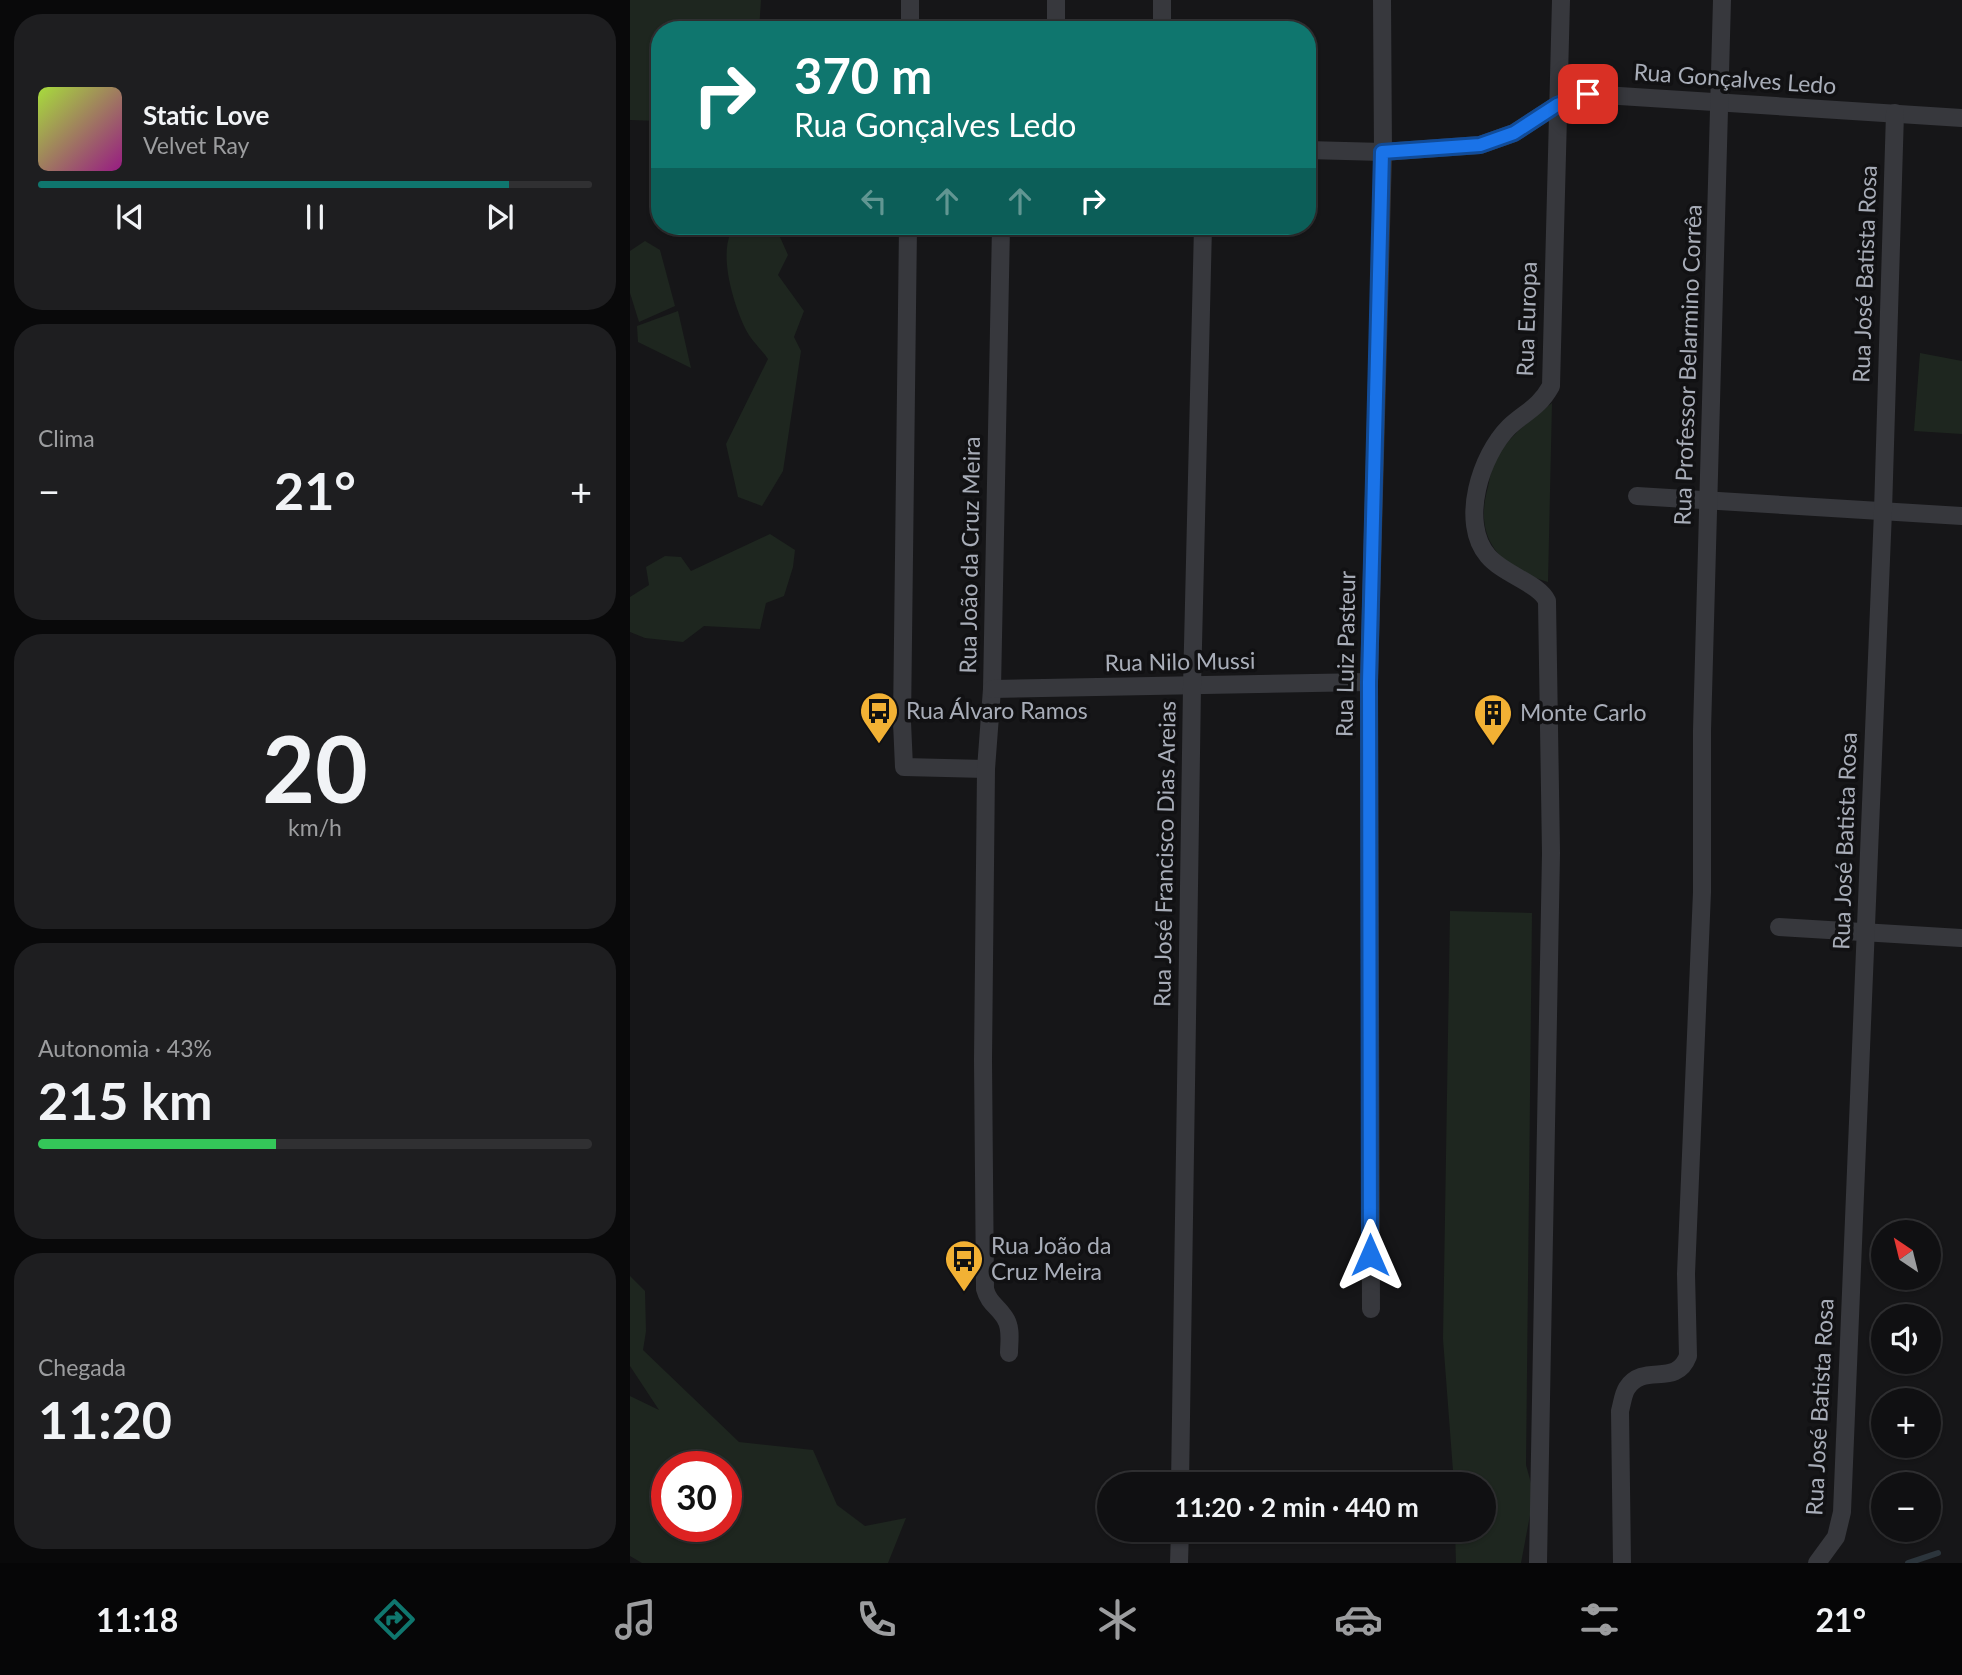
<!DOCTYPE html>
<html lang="pt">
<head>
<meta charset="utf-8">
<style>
  :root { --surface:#101012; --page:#1e1e20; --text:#f1f3f6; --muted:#9c9d9f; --line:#303032; --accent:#0f766e }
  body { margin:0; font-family:Lato,sans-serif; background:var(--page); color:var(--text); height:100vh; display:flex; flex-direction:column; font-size:26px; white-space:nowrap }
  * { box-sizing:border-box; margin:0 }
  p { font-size:23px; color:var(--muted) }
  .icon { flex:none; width:38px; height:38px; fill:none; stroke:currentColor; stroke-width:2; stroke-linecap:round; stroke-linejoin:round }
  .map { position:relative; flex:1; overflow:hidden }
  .drawer { display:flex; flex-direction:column; gap:14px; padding:14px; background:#09090a; width:630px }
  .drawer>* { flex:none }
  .banner { position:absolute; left:21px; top:21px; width:665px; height:214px; border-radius:28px; box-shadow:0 2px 5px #0004,0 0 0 2px var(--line); background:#0f766e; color:#fff; overflow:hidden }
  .needle { width:46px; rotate:325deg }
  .controls { position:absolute; left:1241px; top:1220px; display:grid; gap:14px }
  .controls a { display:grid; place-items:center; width:70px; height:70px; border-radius:50%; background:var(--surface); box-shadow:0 2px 5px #0004,0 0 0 2px var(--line); font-size:35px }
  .speed { position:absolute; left:21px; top:1451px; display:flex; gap:14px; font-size:35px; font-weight:700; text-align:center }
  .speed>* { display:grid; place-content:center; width:91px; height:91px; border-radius:50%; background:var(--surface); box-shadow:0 2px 5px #0004,0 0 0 2px var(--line); line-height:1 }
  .speed .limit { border:10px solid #d22; background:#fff; color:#111 }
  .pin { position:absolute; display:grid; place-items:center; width:60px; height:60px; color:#fff; margin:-30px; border-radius:14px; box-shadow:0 4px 10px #0006 }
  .me { position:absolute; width:77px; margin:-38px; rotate:0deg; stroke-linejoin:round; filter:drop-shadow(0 0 5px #0008) }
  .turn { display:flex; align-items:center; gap:24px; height:147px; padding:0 28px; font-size:32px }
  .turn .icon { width:91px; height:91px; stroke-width:2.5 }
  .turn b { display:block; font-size:49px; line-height:60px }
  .lanes { display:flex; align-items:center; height:66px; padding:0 28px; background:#0003; justify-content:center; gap:35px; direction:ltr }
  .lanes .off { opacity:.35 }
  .big { font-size:52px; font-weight:700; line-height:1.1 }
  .drawer .card { flex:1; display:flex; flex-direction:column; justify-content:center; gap:10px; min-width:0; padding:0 24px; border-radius:28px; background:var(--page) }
  .drawer .dial { align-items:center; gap:0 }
  .dial b { font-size:91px; line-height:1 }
  .song { display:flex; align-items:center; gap:21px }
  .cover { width:84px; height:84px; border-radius:10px; background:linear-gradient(135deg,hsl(80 70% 55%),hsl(310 70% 35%)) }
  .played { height:7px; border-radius:4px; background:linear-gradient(90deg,var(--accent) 85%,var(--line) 85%) }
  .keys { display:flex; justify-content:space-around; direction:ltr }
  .heat { display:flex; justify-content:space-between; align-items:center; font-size:38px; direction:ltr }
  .charge { height:10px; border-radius:5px; background:linear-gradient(90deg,#34c759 43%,var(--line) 0) }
  .trip { position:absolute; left:467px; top:1472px; width:399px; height:70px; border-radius:35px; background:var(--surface); box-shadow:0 2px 5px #0004,0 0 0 2px var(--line); font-weight:700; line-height:70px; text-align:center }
  .menu { display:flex; height:112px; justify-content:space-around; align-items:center; background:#060607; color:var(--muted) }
  .menu .icon { width:49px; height:49px }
  .menu .selected { color:var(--accent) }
  .menu b { font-size:32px; color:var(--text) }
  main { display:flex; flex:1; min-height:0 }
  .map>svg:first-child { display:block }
</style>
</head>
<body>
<main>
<section class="drawer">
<div class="card">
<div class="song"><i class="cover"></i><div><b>Static Love</b><p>Velvet Ray</p></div></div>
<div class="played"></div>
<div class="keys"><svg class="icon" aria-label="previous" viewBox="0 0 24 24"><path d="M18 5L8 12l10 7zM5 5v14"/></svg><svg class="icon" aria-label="pause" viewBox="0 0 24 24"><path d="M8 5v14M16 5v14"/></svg><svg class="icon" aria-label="next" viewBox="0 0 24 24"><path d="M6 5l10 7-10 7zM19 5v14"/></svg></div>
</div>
<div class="card"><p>Clima</p>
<div class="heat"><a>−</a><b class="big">21°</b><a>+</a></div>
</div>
<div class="card dial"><b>20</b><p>km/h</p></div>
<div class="card"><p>Autonomia · 43%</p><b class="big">215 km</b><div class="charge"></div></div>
<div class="card"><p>Chegada</p><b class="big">11:20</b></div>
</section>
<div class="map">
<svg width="1332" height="1563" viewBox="0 0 1332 1563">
  <rect width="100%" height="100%" fill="#161618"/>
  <!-- green -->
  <g fill="#1e261f" fill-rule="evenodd">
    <polygon points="0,0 131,0 129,30 30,30 30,121 0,120"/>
    <path d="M91 226H145L158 255 148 275 174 311 164 337 171 351 153 471 132 506 108 497 96 444 138 359C131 349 120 339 115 328 104 304 89 258 101 232Z"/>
    <polygon points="15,241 30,250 45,306 9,322 0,293 0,251"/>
    <polygon points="48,311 61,368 8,342 7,326"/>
    <polygon points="1290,353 1332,361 1332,434 1284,431"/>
    <path d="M922 403 918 582C870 568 843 539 858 487 860 479 861 468 865 461 877 437 902 419 922 403Z"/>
    <polygon points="140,534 165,550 163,567 154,596 136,603 130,629 74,626 53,642 15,638 0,632 0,597 19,585 16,567 35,556 51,557 61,571"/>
    <polygon points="820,911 902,913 896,1465 904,1494 891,1563 826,1563 825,1530 854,1530 854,1484 824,1484 813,1339"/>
    <path d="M0 1276 15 1291 16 1331 13 1350 109 1442 183 1450 207 1505 235 1526 276 1518 258 1563H12L0 1556V1396L29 1410 0 1366ZM37 1466H96V1526H37Z"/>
  </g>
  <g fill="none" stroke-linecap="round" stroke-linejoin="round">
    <!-- stream -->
    <polyline stroke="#2c353c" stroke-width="6" points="1278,1563 1308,1553"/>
    <!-- street -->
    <g stroke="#37383d" stroke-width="18">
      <polyline points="280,30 280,0"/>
      <polyline points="426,30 426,0"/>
      <polyline points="532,30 532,0"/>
      <polyline points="677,150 753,152 850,145 884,133 927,105 958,94 1332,118"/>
      <polyline points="278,226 272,722 274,767 356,769"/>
      <path d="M371 226 362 689 356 769 353 1060 355 1289C359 1304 368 1306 375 1318 382 1328 379 1342 379 1353"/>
      <polyline points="1007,496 1332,516"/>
      <polyline points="362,689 739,682"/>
      <polyline points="1149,927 1331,938"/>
      <polyline points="741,1309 739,682 753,152 752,0"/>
      <polyline points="550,1484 562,687 573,226"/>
      <polyline points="549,1563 550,1530"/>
      <path d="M908 1563 921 853 917 601C910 584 873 574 858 556 829 522 851 455 879 427 896 411 908 409 921 386L931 0"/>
      <path d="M992 1563 990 1411C992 1404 993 1394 997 1388 1014 1362 1046 1388 1058 1356L1056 1274 1072 892V731L1092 0"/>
      <polyline points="1187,1563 1206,1537 1212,1512 1253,511 1265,113"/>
    </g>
  </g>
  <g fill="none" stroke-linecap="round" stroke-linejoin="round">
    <defs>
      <polyline id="route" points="740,1255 739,682 752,152 850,145 884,133 927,105 958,94"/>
    </defs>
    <!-- route casing -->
    <use href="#route" stroke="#114b97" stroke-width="18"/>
    <!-- route -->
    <use href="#route" stroke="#1a73e8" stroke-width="12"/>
  </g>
  <!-- icons -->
  <defs>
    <symbol id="bus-pin" viewBox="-11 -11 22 30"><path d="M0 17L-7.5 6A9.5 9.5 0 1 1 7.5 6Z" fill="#f2b134" stroke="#111113"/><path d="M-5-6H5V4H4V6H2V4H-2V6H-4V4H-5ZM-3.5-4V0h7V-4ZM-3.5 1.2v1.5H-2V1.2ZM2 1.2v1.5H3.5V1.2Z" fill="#111"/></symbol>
    <symbol id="building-pin" viewBox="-11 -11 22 30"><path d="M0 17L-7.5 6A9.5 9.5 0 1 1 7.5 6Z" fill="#f2b134" stroke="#111113"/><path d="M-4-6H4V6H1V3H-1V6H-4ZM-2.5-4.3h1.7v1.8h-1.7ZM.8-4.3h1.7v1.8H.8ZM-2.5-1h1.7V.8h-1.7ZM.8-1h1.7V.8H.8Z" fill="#111"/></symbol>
  </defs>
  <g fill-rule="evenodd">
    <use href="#bus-pin" x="227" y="689" width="44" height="60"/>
    <use href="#building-pin" x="841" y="691" width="44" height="60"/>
    <use href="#bus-pin" x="312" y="1237" width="44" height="60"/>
  </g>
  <g text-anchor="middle" stroke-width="7" stroke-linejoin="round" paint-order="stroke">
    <!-- street labels -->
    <g font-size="23" fill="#a8adb8" stroke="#111113">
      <text transform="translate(1105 79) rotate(4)" y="8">Rua Gonçalves Ledo</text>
      <text transform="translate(1235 274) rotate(-88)" y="8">Rua José Batista Rosa</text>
      <text transform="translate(897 319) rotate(-88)" y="8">Rua Europa</text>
      <text transform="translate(1058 365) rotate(-88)" y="8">Rua Professor Belarmino Corrêa</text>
      <text transform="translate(340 555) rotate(-89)" y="8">Rua João da Cruz Meira</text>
      <text transform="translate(716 654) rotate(-89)" y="8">Rua Luiz Pasteur</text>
      <text transform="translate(550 662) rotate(-1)" y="8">Rua Nilo Mussi</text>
      <text transform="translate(1215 841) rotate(-88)" y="8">Rua José Batista Rosa</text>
      <text transform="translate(535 854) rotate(-89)" y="8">Rua José Francisco Dias Areias</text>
      <text transform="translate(1190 1407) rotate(-87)" y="8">Rua José Batista Rosa</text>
    </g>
    <!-- poi labels -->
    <g font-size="23" fill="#a8adb8" stroke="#111113" text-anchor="start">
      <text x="276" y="719">Rua Álvaro Ramos</text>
      <text x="890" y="721">Monte Carlo</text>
      <text x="361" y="1254">Rua João da<tspan x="361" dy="26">Cruz Meira</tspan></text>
    </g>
  </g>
</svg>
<div class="controls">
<a><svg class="needle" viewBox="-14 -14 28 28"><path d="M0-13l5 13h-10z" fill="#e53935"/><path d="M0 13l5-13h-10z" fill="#9c9d9f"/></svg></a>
<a><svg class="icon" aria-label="sound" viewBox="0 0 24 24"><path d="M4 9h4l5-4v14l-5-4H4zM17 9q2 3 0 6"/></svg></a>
<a>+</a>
<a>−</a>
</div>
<div class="speed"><div class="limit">30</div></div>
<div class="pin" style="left:958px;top:94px;background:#d93025"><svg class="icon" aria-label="arrive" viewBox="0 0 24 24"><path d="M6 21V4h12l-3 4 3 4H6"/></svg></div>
<svg class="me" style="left:740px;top:1255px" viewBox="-20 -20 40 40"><path d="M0-17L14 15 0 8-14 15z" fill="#1a73e8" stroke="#fff" stroke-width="4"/></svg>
<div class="trip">11:20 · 2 min · 440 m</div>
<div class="banner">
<div class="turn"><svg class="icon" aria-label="right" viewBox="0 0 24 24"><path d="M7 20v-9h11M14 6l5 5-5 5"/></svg><div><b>370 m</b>Rua Gonçalves Ledo</div></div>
<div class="lanes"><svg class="icon off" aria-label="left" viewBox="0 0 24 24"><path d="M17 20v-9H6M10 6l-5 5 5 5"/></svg><svg class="icon off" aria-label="ahead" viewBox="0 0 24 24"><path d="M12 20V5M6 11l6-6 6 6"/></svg><svg class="icon off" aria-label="ahead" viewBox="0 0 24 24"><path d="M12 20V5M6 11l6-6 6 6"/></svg><svg class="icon" aria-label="right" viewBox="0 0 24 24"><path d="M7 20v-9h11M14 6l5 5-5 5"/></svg></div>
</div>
</div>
</main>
<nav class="menu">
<b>11:18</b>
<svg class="icon selected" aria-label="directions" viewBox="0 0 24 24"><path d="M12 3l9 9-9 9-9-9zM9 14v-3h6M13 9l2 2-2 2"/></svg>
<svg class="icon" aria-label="music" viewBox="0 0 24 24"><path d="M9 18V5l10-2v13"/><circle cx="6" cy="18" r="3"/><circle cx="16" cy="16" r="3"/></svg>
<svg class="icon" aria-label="phone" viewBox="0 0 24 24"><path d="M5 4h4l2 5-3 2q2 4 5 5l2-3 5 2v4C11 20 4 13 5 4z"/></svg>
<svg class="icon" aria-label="climate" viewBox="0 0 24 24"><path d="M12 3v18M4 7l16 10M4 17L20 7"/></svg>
<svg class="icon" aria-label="car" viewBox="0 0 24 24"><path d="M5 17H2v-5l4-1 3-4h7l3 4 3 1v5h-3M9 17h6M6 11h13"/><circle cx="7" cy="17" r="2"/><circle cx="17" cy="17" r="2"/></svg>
<svg class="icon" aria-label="filters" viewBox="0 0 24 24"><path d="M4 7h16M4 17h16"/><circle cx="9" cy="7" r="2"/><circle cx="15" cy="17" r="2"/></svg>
<b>21°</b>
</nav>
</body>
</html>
